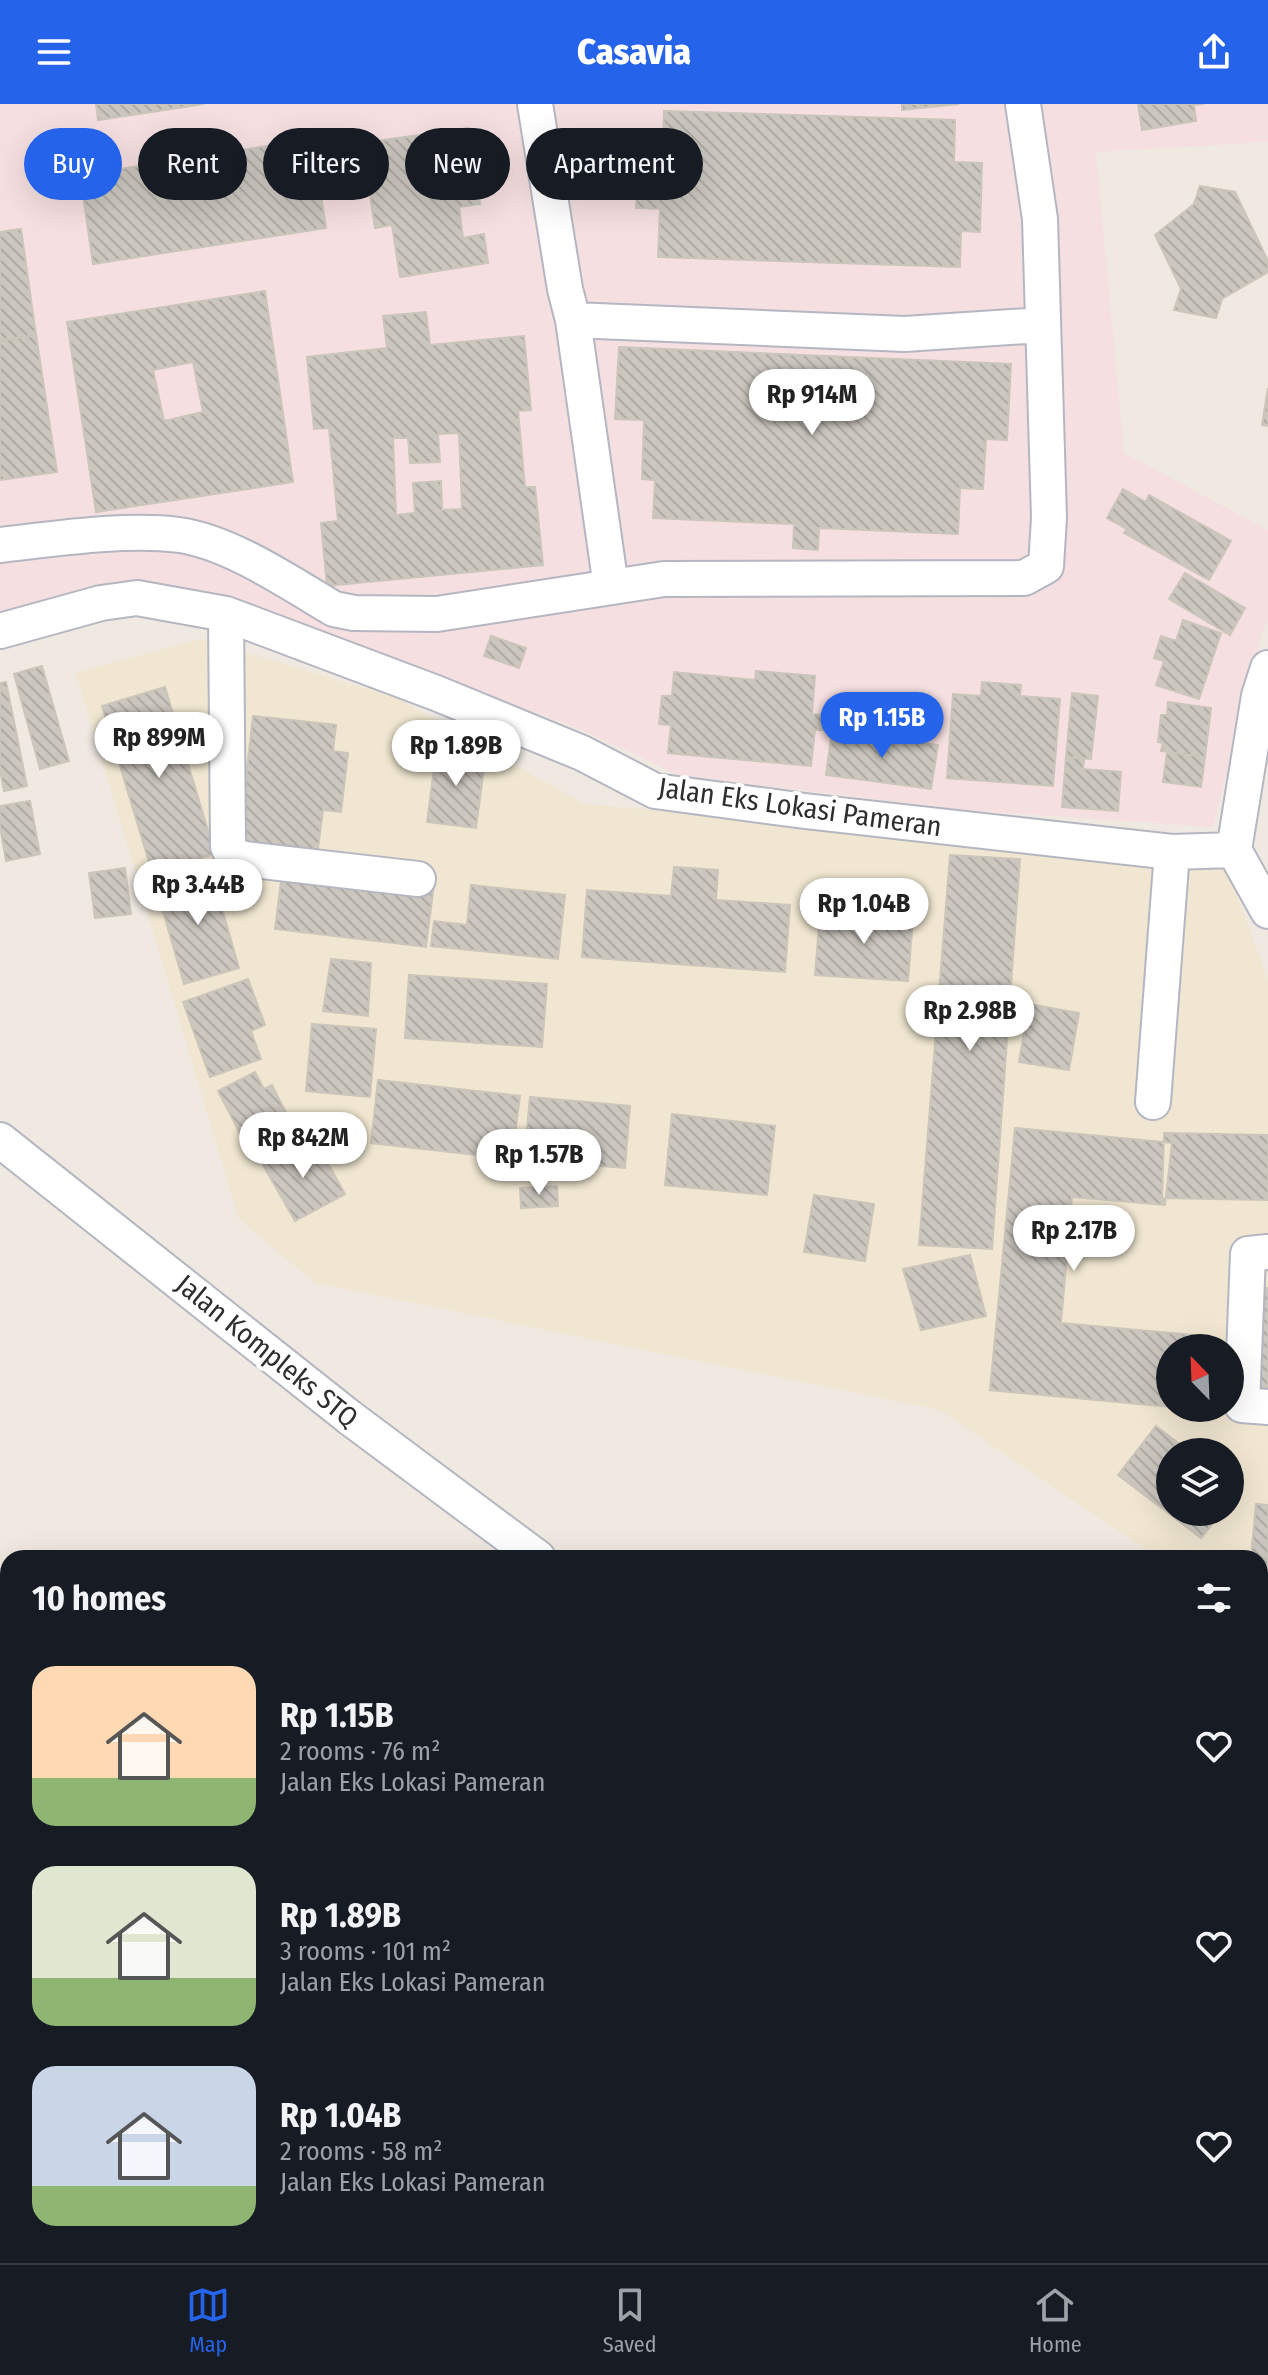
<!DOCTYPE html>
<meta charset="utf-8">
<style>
body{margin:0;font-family:"Fira Sans Condensed",sans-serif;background:#242831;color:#f1f3f6;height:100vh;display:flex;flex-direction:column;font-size:30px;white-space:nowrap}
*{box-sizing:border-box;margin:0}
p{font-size:26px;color:#9ea1a6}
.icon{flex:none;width:44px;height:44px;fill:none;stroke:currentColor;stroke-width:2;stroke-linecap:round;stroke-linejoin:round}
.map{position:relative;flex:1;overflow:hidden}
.side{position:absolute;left:0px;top:1446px;width:1268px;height:714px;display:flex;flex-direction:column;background:#171b24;border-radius:24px 24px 0 0;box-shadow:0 8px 32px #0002}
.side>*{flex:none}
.top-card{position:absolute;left:24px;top:24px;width:800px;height:72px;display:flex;gap:16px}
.needle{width:52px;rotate:337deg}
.tools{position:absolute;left:1156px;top:1230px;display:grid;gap:16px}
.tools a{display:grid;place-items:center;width:88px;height:88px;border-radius:50%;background:#171b24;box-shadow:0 8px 32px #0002;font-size:40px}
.price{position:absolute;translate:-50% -68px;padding:0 18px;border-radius:28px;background:#fff;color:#222;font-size:26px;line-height:52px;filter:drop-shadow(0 2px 4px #0008)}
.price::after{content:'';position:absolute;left:50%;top:48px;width:24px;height:18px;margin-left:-12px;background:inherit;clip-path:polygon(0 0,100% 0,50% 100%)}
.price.active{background:#2563eb;color:#fff}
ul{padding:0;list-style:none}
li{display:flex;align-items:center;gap:24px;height:200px;padding:0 32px}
li span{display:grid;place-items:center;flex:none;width:224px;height:160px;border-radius:24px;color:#555}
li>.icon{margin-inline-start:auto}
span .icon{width:96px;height:96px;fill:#fffc;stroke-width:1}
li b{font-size:34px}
h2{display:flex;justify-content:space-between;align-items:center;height:96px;padding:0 32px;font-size:34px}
.pill{padding:0 28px;border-radius:36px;background:#171b24;box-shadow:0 8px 32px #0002;font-size:28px;line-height:72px}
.pill.active{background:#2563eb;color:#fff}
header{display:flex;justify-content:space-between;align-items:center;height:104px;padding:0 32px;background:#2563eb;color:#fff;font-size:36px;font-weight:800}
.tabs{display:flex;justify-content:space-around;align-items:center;height:112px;border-top:2px solid #363941;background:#171b24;font-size:22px;color:#9ea1a6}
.tabs a{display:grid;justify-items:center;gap:4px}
.tabs .active{color:#2563eb}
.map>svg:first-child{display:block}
.education{fill:#f0e6d1;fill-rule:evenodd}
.medical{fill:#f5dfe0}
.building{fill:url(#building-back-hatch);stroke:#cbc5ba;stroke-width:2;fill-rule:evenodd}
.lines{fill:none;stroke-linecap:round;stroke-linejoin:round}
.minor-casing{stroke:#b4b7c1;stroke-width:38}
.minor{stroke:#fff;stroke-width:34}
.labels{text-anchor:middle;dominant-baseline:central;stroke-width:8;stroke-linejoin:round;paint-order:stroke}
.street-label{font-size:28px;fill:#2e2e2e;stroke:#fff}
</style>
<header><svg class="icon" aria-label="menu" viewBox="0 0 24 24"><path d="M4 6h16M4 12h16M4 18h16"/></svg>Casavia<svg class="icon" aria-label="share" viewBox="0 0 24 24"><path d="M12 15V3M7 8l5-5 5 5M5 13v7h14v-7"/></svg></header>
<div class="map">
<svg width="1268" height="2159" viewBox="0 0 1268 2159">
<defs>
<pattern id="building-back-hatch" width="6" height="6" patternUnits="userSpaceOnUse" patternTransform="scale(2)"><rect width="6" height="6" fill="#cbc7bf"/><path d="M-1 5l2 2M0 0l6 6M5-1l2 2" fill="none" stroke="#afaba4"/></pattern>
</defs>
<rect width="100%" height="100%" fill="#efe9e1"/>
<path class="education" d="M200,535L397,594L584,700L1224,757L1268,876V1521L1260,1520V1454H1158L940,1306L315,1179L239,1115L76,569ZM1170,1244H1230V1304H1170ZM1170,1348H1230V1408H1170Z"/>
<path class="medical" d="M0,0H1268V38L1096,48L1124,349L1268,426V516L1261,531L1213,723L964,706L679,671L569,620L127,477L0,518Z"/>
<path class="building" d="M96,0H204L98,16Z
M902,0H959L902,6Z
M1138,0H1204L1194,1L1196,17L1142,26Z
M664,7L955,16L954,58L982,59L980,128L961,127L960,163L658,153L660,105L636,104L638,46H663Z
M469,24L480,100L459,103L463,134L484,130L488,159L400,173L392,121L375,124L362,39Z
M312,35L326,124L93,160L80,71Z
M1200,82L1235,88L1268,157V168L1222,195L1216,214L1174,206L1181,185L1155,131L1194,100Z
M21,125L36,231L0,236V128Z
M265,187L293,378L96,408L67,218ZM193,258L203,308L164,317L153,266Z
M426,208L430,241L524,232L531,306L518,307L525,383H535L543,461L327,482L321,419L338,417L329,324L314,325L307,253L387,244L383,212ZM459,329L462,405L442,406L441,377L413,379L415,409L396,411L393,334H408L410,359L440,358L438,330Z
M36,231L57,368L0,376V237Z
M619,243L1011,260L1007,336L986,335L983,385L960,384L958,430L819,424L818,446L793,444L794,420L653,414L655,376L642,375L644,316L615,315Z
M1268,284V322L1262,321Z
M1123,385L1146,398L1149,391L1231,437L1209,476L1124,429L1127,425L1107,414Z
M1185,469L1245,504L1230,531L1169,495Z
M1183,516L1221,529L1199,595L1156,581L1164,557L1154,554L1161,532L1176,537Z
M491,532L526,544L519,564L484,552Z
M42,562L69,657L40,665L14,570Z
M756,567L815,572L812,610L834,612L832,626H815L811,662L668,649L671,621L659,620L662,592H672L674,568L755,576Z
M6,578L27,682L4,687L0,666V579Z
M982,578L1021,581L1020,592L1060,595L1053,682L947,674L953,590L981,592Z
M165,583L215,750L152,768L102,602Z
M1072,589L1098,592L1091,655L1066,653Z
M1168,598L1211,604L1205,653L1161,647L1163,639L1158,638L1161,611H1167Z
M253,612L336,621L333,647L348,649L341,708L323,706L317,752L238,744Z
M832,626L938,641L931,685L826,671Z
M437,643L486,649L476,724L427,718Z
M1167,648L1205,653L1201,683L1163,678Z
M1066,653L1084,655L1083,665L1121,668L1118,707L1062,703Z
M30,697L40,750L6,757L0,722V702Z
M950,751L1020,755L992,1145L919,1141Z
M283,762L434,780L426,843L275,825Z
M674,763L718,766L716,796L790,801L785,868L582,853L587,786L671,792Z
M125,764L131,810L95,814L89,769Z
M211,766L239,864L184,880L156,783Z
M471,781L565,791L558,855L431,842L434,817L467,821Z
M820,808L913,814L908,877L815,871Z
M331,855L371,859L368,912L323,907Z
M409,871L547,880L542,943L405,934Z
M248,875L265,921L251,927L261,955L210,973L183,898Z
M1029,900L1079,909L1069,966L1019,958Z
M312,920L376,925L370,993L306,987Z
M255,968L264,985L272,981L296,1028L251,1051L218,987Z
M378,976L520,992L512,1055L371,1039Z
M530,993L630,1002L625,1064L524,1056Z
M672,1010L775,1022L767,1091L665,1081Z
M1015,1024L1172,1039L1165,1101L1072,1093L1061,1219L1204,1232L1203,1244H1170V1303L990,1286Z
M1164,1029L1268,1031V1096L1162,1094Z
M303,1035L311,1051L320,1045L345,1090L295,1117L262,1059Z
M557,1082L558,1102L521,1104L520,1084Z
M814,1091L874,1100L865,1157L804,1148Z
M970,1151L986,1212L921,1226L903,1165Z
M1261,1184H1268V1286H1257Z
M1156,1322L1190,1348H1170V1408H1222L1201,1434L1118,1371Z
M1256,1400L1268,1401V1475H1260V1454H1251Z"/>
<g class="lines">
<g class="minor-casing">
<path id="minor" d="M535,0L565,185L573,216L611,483
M573,216L905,230L1042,221
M0,441C54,435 125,424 179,431C230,438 290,479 334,505L354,509L437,510L664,475L1024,474L1046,462L1049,414L1040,115L1023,0
M226,510L228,742L232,751L245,755L418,775
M0,527L101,499L137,494L226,510L436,589L582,649L655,687L805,707L1172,748L1234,746
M1234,746L1259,592L1268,564
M1234,746L1268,807
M1153,998L1172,748
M0,1036L349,1313L538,1454
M1268,1148L1248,1150L1242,1301L1268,1303
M1260,1739L1268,1740"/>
</g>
<use href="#minor" class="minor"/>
</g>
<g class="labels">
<g class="street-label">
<text transform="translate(800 703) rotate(8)">Jalan Eks Lokasi Pameran</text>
<text transform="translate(267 1247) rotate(39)">Jalan Kompleks STQ</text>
</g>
</g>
</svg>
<div class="tools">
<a><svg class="needle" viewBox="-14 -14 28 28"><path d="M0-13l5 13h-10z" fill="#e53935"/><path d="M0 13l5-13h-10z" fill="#9ea1a6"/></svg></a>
<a><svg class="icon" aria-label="layers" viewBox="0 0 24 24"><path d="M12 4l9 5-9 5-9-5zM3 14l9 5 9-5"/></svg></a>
</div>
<b class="price" style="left:812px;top:333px">Rp 914M</b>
<b class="price active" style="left:882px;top:656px">Rp 1.15B</b>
<b class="price" style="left:159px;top:676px">Rp 899M</b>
<b class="price" style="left:456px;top:684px">Rp 1.89B</b>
<b class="price" style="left:198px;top:823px">Rp 3.44B</b>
<b class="price" style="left:864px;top:842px">Rp 1.04B</b>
<b class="price" style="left:970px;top:949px">Rp 2.98B</b>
<b class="price" style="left:303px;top:1076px">Rp 842M</b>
<b class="price" style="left:539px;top:1093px">Rp 1.57B</b>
<b class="price" style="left:1074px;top:1169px">Rp 2.17B</b>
<div class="top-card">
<a class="pill active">Buy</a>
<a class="pill">Rent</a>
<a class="pill">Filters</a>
<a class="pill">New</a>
<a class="pill">Apartment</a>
</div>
<section class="side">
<h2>10 homes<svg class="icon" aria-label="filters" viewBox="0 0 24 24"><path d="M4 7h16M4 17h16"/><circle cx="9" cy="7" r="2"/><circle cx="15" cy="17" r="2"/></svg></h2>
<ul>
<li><span style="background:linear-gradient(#ffd9b3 70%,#8fb573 0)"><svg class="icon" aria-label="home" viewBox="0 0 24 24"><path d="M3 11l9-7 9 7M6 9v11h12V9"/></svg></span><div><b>Rp 1.15B</b><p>2 rooms · 76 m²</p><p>Jalan Eks Lokasi Pameran</p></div><svg class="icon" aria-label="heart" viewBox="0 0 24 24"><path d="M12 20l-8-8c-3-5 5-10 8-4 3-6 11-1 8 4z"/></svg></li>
<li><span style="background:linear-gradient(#dfe7d0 70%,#8fb573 0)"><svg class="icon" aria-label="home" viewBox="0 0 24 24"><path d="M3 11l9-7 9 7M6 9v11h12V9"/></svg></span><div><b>Rp 1.89B</b><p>3 rooms · 101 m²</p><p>Jalan Eks Lokasi Pameran</p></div><svg class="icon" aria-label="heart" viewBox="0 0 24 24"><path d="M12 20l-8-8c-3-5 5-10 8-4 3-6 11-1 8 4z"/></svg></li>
<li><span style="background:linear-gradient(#c9d6e8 75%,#8fb573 0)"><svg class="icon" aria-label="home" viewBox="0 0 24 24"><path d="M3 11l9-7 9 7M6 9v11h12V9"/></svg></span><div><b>Rp 1.04B</b><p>2 rooms · 58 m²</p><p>Jalan Eks Lokasi Pameran</p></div><svg class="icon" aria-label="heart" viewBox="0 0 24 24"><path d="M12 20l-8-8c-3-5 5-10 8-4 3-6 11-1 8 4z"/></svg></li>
</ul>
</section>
</div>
<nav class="tabs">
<a class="active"><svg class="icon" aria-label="map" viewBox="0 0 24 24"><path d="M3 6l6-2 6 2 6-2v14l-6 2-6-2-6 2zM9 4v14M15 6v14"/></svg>Map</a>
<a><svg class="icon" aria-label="saved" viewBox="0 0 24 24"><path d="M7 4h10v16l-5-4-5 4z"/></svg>Saved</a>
<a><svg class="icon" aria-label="home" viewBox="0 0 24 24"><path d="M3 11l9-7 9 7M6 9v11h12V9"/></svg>Home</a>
</nav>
